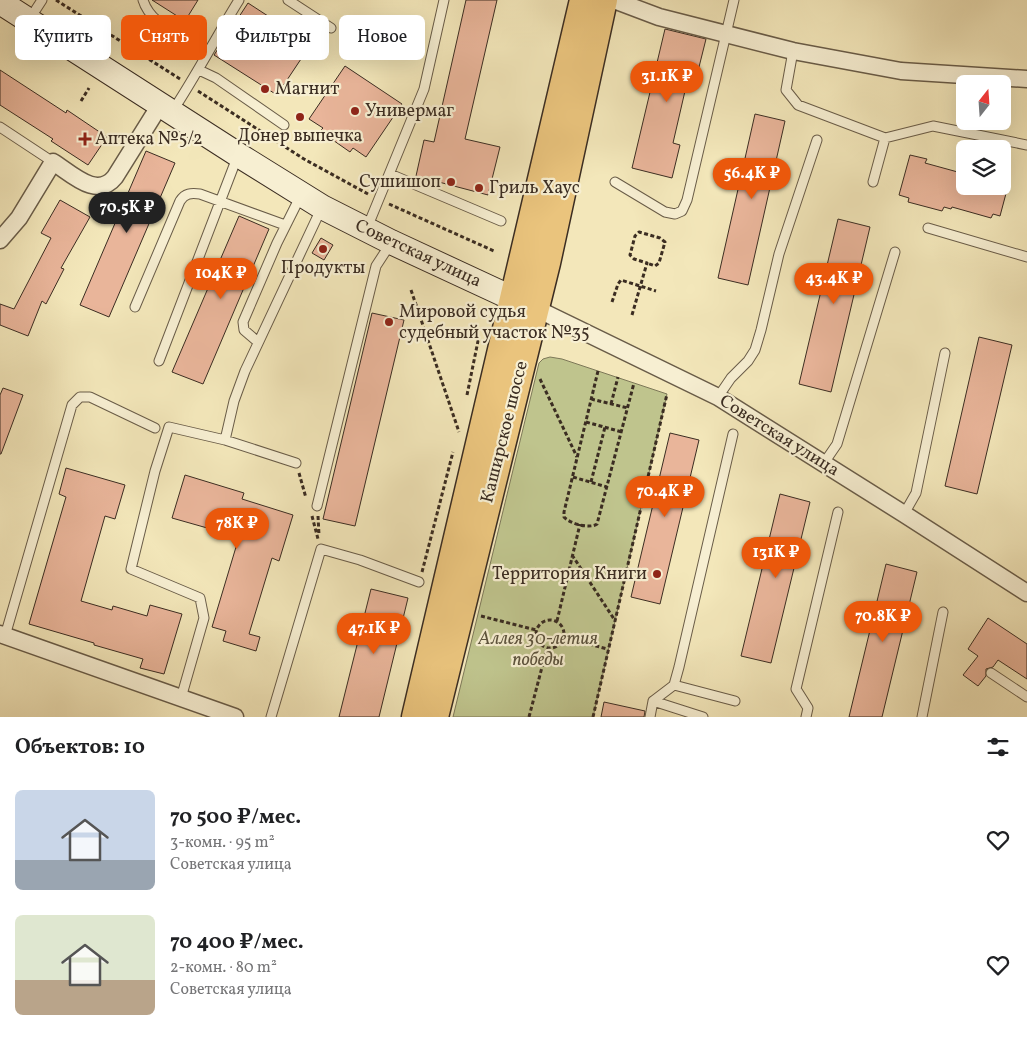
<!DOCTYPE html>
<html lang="ru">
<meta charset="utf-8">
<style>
body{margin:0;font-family:Vollkorn,serif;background:#f6f6f6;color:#202124;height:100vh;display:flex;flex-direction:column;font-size:19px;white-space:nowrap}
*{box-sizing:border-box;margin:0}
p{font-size:16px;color:#757577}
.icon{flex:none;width:28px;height:28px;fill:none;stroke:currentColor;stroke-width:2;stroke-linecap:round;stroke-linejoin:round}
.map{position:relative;height:717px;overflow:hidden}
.panel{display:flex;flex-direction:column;background:#fff;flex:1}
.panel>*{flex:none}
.hud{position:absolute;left:15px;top:15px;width:500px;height:45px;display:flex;gap:10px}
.needle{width:32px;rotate:17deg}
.controls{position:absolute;left:956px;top:75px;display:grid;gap:10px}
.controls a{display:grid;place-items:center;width:55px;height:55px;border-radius:8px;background:#fff;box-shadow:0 5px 20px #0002;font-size:25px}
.price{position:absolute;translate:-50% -42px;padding:0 11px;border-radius:18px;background:#ea580c;color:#fff;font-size:16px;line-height:32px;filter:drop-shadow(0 1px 2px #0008)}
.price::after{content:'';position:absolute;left:50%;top:30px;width:15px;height:11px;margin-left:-8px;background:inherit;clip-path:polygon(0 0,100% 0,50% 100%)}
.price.current{background:#222;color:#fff}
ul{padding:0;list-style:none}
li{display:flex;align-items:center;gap:15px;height:125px;padding:0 15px}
li span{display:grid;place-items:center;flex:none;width:140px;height:100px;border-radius:8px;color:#555}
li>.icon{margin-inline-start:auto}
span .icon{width:60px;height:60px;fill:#fffc;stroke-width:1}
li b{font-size:21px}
h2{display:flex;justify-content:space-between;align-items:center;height:60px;padding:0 15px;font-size:21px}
.pill{padding:0 18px;border-radius:8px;background:#fff;box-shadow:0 5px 20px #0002;font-size:18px;line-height:45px}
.pill.current{background:#ea580c;color:#fff}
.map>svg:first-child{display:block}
.green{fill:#bfc48d;stroke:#7d7858}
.building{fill:#e9b59a;stroke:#3b2d22}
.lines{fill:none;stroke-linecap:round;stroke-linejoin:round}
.lane-casing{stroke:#695c48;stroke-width:11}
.street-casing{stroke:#695c48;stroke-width:19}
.secondary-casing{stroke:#3b2d22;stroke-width:26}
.primary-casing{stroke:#3b2d22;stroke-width:29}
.path{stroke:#3b2d22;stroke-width:3;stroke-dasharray:4 2.5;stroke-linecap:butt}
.lane{stroke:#f7efd2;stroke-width:9}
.street{stroke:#f7efd2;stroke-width:16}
.secondary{stroke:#f7efd2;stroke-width:24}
.primary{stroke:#eac47d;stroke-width:26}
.poi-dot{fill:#8f2418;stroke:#f7efd2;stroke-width:2}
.labels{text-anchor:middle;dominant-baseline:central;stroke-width:4.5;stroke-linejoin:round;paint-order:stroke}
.poi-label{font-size:18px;fill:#3b2d22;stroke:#f7efd2;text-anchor:start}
.street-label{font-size:18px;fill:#3b2d22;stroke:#f7efd2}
.park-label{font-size:18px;font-style:italic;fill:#5c533d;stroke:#f7efd2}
</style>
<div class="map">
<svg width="1027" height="717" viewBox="0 0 1027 717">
<rect width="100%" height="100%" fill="#f3e7ba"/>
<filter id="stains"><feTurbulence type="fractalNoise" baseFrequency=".004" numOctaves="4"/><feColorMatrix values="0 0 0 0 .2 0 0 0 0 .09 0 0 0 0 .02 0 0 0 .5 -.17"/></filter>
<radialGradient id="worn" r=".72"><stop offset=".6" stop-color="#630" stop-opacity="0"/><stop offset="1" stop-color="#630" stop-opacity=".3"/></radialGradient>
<path class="green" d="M550,357L562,359L667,394L593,717H453L539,363L543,359Z"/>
<path class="building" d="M152,0H198L185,21Z
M466,0H497L465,139L500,147L488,195L416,176L424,140L434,142Z
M248,3L311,44L277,95L214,55Z
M665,29L706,39L699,67L691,65L673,143L680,145L672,178L632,168Z
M345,66L402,104L366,157L353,148L350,152L320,131L323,128L309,119Z
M0,70L66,113L67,110L107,137L88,165L51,141L53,139L0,105Z
M755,114L785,121L748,285L718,278Z
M146,151L175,163L109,317L80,305Z
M910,155L927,159L925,163L965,174V186H1008L1000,216L993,214L991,218L952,207L951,209L944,207L942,211L908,202L909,198L899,195Z
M60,200L90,217L61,268L64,269L46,304L42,301L28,336L0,325V304L14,309L51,238L41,233Z
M239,216L269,229L203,384L172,372Z
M838,219L870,227L831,392L799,384Z
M321,238L333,245L324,260L312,253Z
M372,313L404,320L355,526L323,519Z
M979,337L1012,345L977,494L945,486Z
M3,388L23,395L1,454H0V395Z
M670,433L699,440L660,604L631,597Z
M66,468L125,485L115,519L105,516L81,601L112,610L113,606L147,616L150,605L182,614L164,674L140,668L143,659L94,645V643L29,624L66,497L59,494Z
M185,475L244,493L242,499L293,515L279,561L272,558L249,634L260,637L256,651L223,641L226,631L212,627L239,537L172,518Z
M780,494L810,502L771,663L741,656Z
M886,564L917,572L882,717H849Z
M371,589L408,598L379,717H339Z
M988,618L1027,644V679L998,660L993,667L986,669V676L978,686L963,675L978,656L968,649Z
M604,702L645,711L644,717H601Z"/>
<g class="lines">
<g class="lane-casing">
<path id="lane" d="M143,0C149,20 169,29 185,39
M288,0L331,28
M29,20L42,0
M793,51L786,90L798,105L885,138L933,126L1027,145
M199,70L216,78L284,125
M172,112C196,76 216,37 239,0
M0,127L53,162
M390,174L501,221
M615,182L665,212L675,214L682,211L687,200L734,0
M873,182L885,138
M367,228L424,89L444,0
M928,228L1027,257
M135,307L180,201C185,193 191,193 200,194L285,225
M258,342L244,330L243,322L277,243L301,195
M159,361L238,155
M718,397L731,378L748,361L755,350L761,330L779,254L817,140
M296,463L225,440L234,401L245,371L322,207
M824,463L837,444L895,252
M317,506L376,266L391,243
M904,514L916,493L945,353
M5,636L72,405L80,397H90L155,428
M991,673L1027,697
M674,685L735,701
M181,698L204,618L200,598L131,569L155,471L169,427L225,440
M653,701L703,717
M271,717L321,549L360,560L419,582
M650,717L653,701L674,685L679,667L733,434
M806,717L808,708L796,689L838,512
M922,717L943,612"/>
</g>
<g class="street-casing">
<path id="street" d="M614,0L659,17L793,51L901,71L1027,79
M0,240L19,218L53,162C71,173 97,200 115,177L160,105
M535,308L718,397L904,514L1027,593
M0,634L235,717"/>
</g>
<g class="secondary-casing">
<path id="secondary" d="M0,2L240,156L322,207L391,242L531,307"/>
</g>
<g class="primary-casing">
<path id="primary" d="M415,717C470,478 528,239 583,0
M435,717L547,263L604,0"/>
</g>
<path class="path" d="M56,0L180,79
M198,91L304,159L368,194
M81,101L89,88
M389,204L494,251
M411,290L459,432
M612,302L618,284L621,280L656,291
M632,315L647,263L634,259L630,255L635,236L639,232L660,238L665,242L659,263L655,266L647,263
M598,371L564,512V517C570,524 590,529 597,524L634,383
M540,379L577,457
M467,395L478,341L481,342
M591,399L628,408
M611,404L618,377
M586,422L622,432
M299,473L306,498
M573,477L607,487
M591,482L605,427
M312,516L318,539
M318,516L319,535
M572,555L614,619
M422,572L453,452
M481,616L536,630
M536 634a14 14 0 1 1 28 0a14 14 0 1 1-28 0Z
M557,621L580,524
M564,637L607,649
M529,717L547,648
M593,717L667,394"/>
<use href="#lane" class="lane"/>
<use href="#street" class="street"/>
<use href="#secondary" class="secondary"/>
<use href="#primary" class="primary"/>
</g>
<g class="poi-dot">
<circle cx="265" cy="89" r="5"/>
<circle cx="355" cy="111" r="5"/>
<circle cx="300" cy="117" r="5"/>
<path d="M82.5 131.5h5v5h5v5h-5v5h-5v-5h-5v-5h5z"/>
<circle cx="451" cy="182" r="5"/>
<circle cx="479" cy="188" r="5"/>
<circle cx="323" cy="249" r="5"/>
<circle cx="389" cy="322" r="5"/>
<circle cx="657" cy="574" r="5"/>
</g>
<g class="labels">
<g class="poi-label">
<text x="275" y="89">Магнит</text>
<text x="365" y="111">Универмаг</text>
<text x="300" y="136" text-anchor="middle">Донер выпечка</text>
<text x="95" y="139">Аптека №5/2</text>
<text x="441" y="182" text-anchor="end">Сушишоп</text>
<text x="489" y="188">Гриль Хаус</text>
<text x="323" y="268" text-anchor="middle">Продукты</text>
<text x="399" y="312">Мировой судья<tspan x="399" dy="21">судебный участок №35</tspan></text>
<text x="647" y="574" text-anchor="end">Территория Книги</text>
</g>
<g class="street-label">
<text transform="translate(418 254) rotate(25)">Советская улица</text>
<text transform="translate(505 432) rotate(-76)">Каширское шоссе</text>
<text transform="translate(779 436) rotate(32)">Советская улица</text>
</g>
<g class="park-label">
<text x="538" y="639">Аллея 30-летия<tspan x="538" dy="21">победы</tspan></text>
</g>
</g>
<rect width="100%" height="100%" filter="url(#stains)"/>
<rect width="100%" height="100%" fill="url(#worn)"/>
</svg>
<div class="controls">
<a><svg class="needle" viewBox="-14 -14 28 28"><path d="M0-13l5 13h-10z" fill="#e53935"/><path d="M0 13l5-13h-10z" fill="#757577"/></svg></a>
<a><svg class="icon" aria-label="layers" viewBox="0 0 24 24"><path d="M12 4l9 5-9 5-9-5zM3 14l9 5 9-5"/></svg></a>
</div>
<b class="price" style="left:667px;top:103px">31.1K ₽</b>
<b class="price" style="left:752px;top:200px">56.4K ₽</b>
<b class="price current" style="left:127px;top:234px">70.5K ₽</b>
<b class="price" style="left:221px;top:300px">104K ₽</b>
<b class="price" style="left:834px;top:305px">43.4K ₽</b>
<b class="price" style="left:665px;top:518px">70.4K ₽</b>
<b class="price" style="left:237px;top:550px">78K ₽</b>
<b class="price" style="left:776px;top:579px">131K ₽</b>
<b class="price" style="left:883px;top:643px">70.8K ₽</b>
<b class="price" style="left:374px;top:655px">47.1K ₽</b>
<div class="hud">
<a class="pill">Купить</a>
<a class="pill current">Снять</a>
<a class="pill">Фильтры</a>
<a class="pill">Новое</a>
</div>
</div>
<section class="panel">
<h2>Объектов: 10<svg class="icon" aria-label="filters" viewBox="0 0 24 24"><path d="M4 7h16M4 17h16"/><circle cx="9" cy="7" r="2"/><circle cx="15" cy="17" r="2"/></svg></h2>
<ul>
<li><span style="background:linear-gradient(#c9d6e8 70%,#9aa5b1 0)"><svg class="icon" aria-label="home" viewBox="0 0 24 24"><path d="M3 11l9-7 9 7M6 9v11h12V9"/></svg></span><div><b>70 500 ₽/мес.</b><p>3-комн. · 95 m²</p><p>Советская улица</p></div><svg class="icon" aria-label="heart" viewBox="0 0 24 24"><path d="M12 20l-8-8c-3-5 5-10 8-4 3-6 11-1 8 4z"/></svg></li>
<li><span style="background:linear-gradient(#dfe7d0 65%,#b9a48a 0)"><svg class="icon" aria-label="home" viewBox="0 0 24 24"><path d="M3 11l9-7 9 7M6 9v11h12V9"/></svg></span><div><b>70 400 ₽/мес.</b><p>2-комн. · 80 m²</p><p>Советская улица</p></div><svg class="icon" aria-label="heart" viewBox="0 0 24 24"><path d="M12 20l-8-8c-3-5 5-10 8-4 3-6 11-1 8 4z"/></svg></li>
</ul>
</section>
